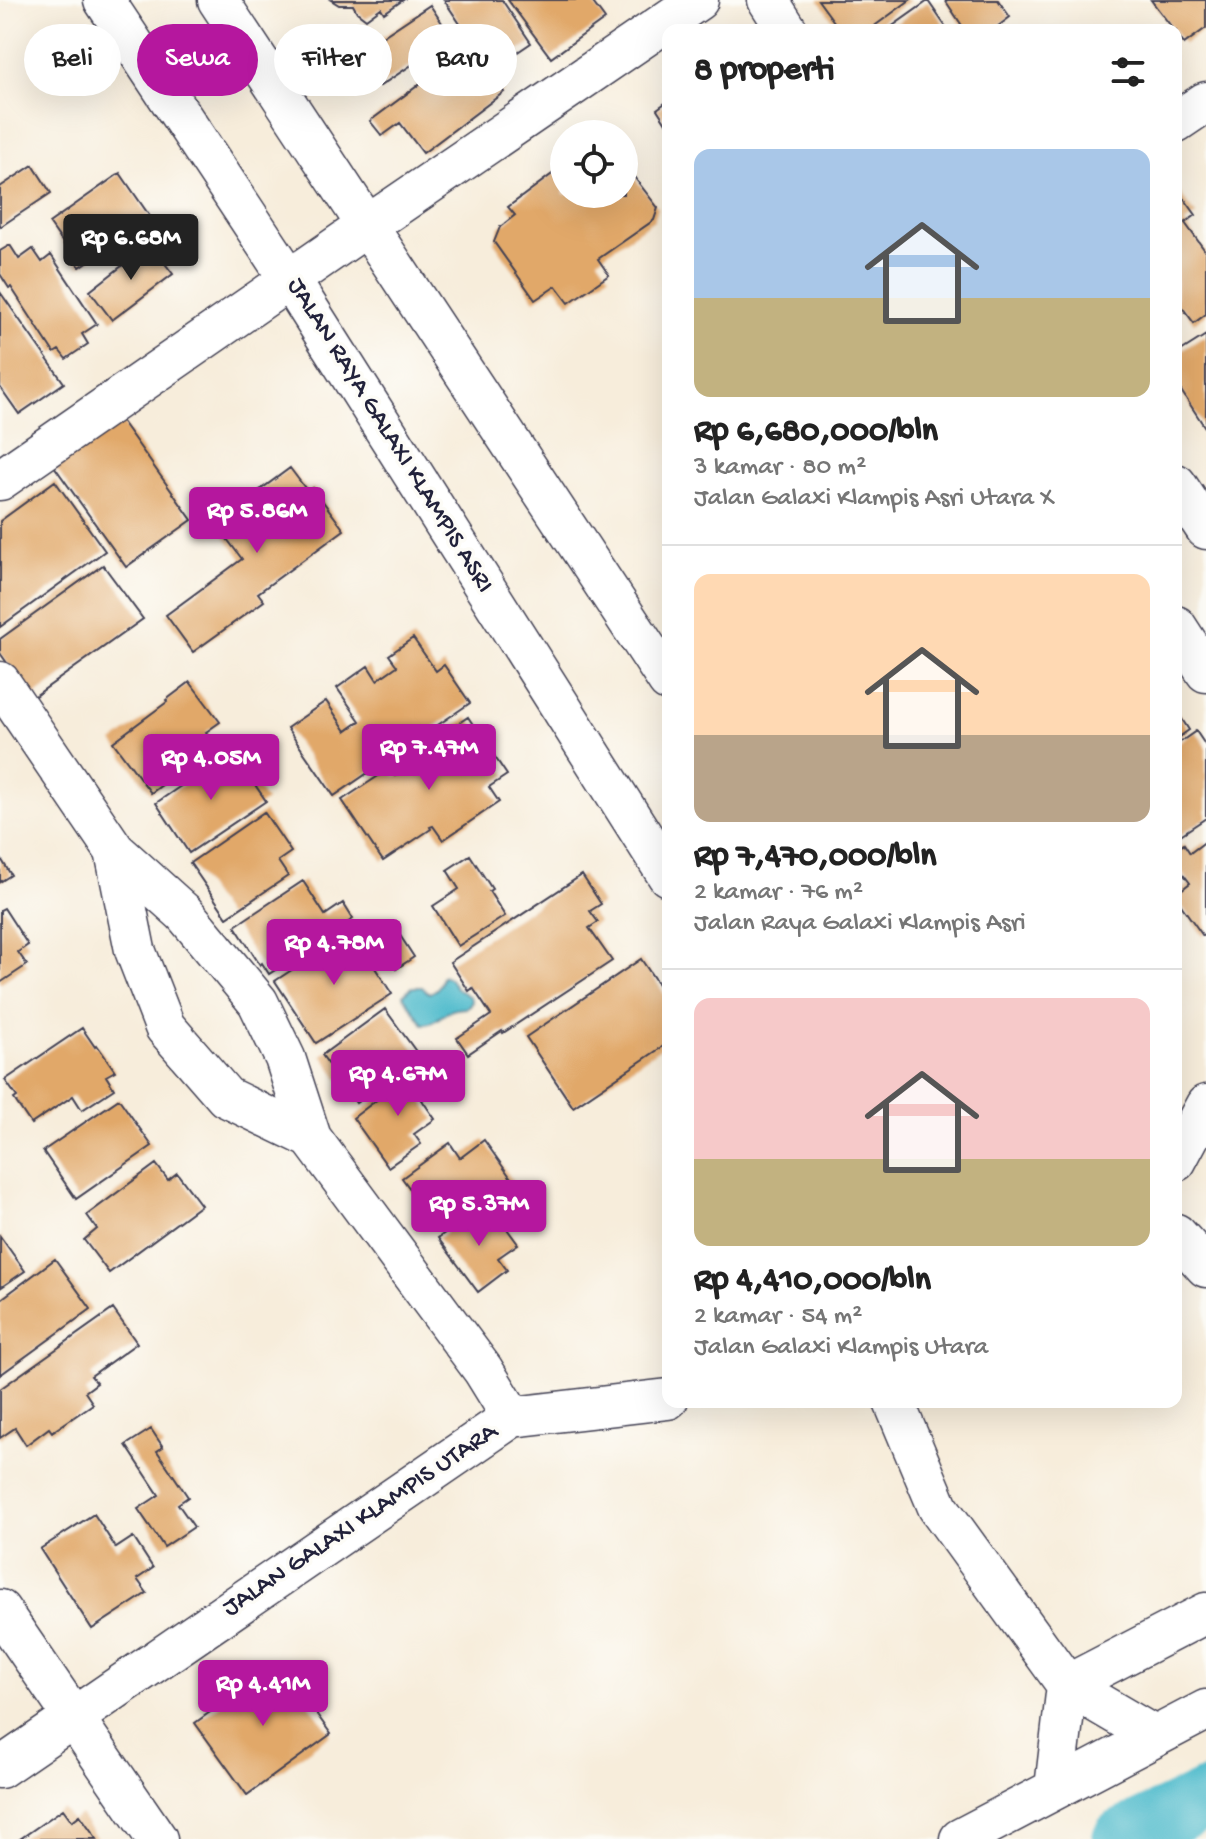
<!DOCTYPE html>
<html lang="id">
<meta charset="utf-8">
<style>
body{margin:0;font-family:"Gochi Hand",sans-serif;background:#f2f2f2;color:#222;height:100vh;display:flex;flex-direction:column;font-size:30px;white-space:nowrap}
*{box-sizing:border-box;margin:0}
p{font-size:26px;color:#767676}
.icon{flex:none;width:44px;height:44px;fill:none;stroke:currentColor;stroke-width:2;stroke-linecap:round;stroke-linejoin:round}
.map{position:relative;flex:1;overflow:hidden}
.panel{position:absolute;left:662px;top:24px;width:520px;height:1384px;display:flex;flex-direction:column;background:#fff;border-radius:16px;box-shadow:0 8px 32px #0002}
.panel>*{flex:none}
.banner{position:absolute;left:24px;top:24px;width:518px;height:72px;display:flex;gap:16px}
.fabs{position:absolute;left:550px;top:120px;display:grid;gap:16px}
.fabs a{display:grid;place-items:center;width:88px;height:88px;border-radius:50%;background:#fff;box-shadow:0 8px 32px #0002;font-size:40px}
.price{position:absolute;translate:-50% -68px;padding:0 18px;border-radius:8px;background:#b5179e;color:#fff;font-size:26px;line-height:52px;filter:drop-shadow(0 2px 4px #0008)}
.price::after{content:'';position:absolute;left:50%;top:48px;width:24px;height:18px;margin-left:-12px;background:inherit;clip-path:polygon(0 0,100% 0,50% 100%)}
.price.selected{background:#222;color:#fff}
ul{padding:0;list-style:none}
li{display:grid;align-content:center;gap:16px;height:424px;padding:0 32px}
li+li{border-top:2px solid #e0e0e0}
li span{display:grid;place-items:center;height:248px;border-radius:16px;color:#555}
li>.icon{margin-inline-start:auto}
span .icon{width:144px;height:144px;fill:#fffc;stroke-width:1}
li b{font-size:34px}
h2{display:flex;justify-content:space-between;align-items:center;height:96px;padding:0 32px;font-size:34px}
.pill{padding:0 28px;border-radius:36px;background:#fff;box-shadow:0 8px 32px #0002;font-size:28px;line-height:72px}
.pill.selected{background:#b5179e;color:#fff}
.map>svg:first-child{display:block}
.water{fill:#50bbcc;stroke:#396e84;stroke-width:2}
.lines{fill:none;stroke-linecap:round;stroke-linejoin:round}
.river{stroke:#50bbcc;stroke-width:60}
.building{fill:#e1a869}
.minor-casing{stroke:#424053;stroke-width:43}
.minor{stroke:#fff;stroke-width:40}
.labels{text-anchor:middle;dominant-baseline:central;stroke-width:7;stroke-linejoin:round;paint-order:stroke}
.street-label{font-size:26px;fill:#22223b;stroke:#fdfcf7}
</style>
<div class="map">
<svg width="1206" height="1839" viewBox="0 0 1206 1839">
<rect width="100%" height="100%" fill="#fdfcf7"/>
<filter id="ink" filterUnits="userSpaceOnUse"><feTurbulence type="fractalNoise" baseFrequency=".0125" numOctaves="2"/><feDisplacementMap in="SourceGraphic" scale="16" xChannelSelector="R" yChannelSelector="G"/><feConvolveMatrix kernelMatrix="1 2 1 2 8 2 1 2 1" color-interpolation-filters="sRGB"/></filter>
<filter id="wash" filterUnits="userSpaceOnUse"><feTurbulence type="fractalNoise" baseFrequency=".006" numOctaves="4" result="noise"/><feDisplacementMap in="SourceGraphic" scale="32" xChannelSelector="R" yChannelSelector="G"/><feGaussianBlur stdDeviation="1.8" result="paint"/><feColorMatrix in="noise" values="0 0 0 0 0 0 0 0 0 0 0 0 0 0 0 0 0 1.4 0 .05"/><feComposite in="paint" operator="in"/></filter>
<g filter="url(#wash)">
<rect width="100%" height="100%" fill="#f7eddb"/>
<path class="water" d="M442,976L449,978L457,989L470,997L472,1002L466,1008C441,1008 440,1024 423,1024L403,995L412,987H422L429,993C438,990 441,985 442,976Z"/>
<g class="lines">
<path class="river" d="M1122,1839L1206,1799"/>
</g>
<g id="blocks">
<path class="building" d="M331,0H403L384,13L381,8L366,19L357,12L353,5H339Z
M444,0H502L531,43L491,70Z
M508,0H591L605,19L551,58Z
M818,0H910L869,30H840Z
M945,0H998L1010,17L993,30H965Z
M1151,0H1206V28L1184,44L1176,33V30H1174Z
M928,1L948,30H887Z
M430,5L452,38L380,86L358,53Z
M470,47L504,92L423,153L400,123L382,136L370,121Z
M668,101V126L657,109Z
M624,164L658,208L654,220L598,259L609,275L569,303L556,286L535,300L494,242L500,227L515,215L508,207L555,172L563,182L564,181V194H624Z
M33,165L51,193L0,227V187Z
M120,173L151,218L80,267L49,223Z
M1176,187L1196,215L1185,223L1206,252V314L1194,323L1182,307L1176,311Z
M150,244L173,274L112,320L90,291Z
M10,245L19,259L33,249L42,262L51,255L97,324L82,334L88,344L66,359L59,350L54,353L11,287L9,288L0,274V251Z
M0,292L64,383L19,414L0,387Z
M1206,335V429L1176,383V354Z
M120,419L192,520L126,567L54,466Z
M290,468L308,492L313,488L344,530L258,593L264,601L193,652L166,615L242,559L215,523Z
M55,481L105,551L0,627V521Z
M103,565L143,619L32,698L0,653V639Z
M413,638L436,671L444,665L470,703L334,796L287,728L326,701L346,731L360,721L337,688L368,666L377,680L397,666L389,655Z
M190,682L220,722L206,732L211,740L180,763L185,768L151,793L113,742L167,702L166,700Z
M1176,710L1189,730L1176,739Z
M468,717L507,775L489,787L499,802L443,840L433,826L430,827L431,829L383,861L342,800L389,769L395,776L411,765L413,767L415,765L409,756Z
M1196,731L1206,746V818L1176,838V745Z
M232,751L266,801L189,853L156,803Z
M264,812L291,852L278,861L288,876L227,917L190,863Z
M1206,841V934L1203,936L1176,898V894L1190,883L1176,864V850L1184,844L1190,853Z
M470,855L492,889L489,891L505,916L458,946L433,906L459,889L447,870Z
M0,857L11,875L0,882Z
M582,875L601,904L590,911L598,922L589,928L612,961L503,1033L502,1031L468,1054L457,1038L491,1015L473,988L469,991L450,962Z
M303,881L325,915L343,903L353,919L269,974L262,963L260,965L235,926Z
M4,908L28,945L18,952L27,965L0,983V910Z
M392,923L414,957L396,969L374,935Z
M351,931L392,994L316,1043L275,981Z
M641,959L668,999V1043L573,1107L526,1037Z
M385,1009L420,1057L356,1103L322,1055Z
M82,1028L95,1047L97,1045L115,1071L106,1076L114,1089L82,1110L73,1096L31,1124L14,1099L17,1097L5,1080Z
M424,1068L438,1088L422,1100L435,1119L414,1134L421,1144L388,1167L353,1118L408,1076L409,1079Z
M119,1099L152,1146L76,1199L43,1151Z
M484,1140L513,1181L484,1202L477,1193L435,1223L402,1178L450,1143L460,1158Z
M156,1164L168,1180L177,1173L201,1205L109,1273L84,1240L97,1229L87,1215Z
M494,1211L518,1244L498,1258L507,1270L478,1292L438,1238L468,1216L475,1226Z
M0,1236L25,1271L0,1288Z
M55,1259L91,1309L0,1375V1300Z
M113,1309L137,1343L91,1376L97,1383L85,1392L93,1404L52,1432L49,1428L26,1445L15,1428L0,1438V1389Z
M151,1429L163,1447L157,1451L188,1497L178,1504L194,1527L164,1547L138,1509L159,1495L126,1445Z
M94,1514L116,1548L133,1537L153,1568L137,1579L147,1593L92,1629L40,1549Z
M279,1662L331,1734L247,1795L195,1723Z
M63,1809L72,1821L80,1815L97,1839H20Z"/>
</g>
</g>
<g filter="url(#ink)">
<use href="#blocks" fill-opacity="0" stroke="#424053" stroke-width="2"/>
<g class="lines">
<g class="minor-casing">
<path id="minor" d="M104,0L290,280L668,876
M218,0L668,681
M768,0L787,30
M1176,122L1206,102
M0,480L367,226L698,0
M1176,484L1206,529
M1176,626L1206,672
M0,682L115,851L184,913L258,1002L285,1058L311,1138L483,1370L512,1417
M115,851L135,950L165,1027L226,1097L311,1138
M1176,1161L1206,1105
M1176,1234L1206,1267
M894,1402L938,1507L1067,1685L1154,1736
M0,1610L157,1839
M1067,1685L1206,1613
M0,1768L512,1417L668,1399
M1055,1788L1067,1685
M960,1839L1206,1710"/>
</g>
<use href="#minor" class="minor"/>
</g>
</g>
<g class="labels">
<g class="street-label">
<text transform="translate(389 436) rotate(58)">JALAN RAYA GALAXI KLAMPIS ASRI</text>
<text transform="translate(361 1521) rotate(-34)">JALAN GALAXI KLAMPIS UTARA</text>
</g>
</g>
</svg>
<div class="fabs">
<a><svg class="icon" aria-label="locate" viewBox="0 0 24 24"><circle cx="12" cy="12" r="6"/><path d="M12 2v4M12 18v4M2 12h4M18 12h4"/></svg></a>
</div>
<b class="price selected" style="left:131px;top:282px">Rp 6.68M</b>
<b class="price" style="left:257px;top:555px">Rp 5.86M</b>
<b class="price" style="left:429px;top:792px">Rp 7.47M</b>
<b class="price" style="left:211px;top:802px">Rp 4.05M</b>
<b class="price" style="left:334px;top:987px">Rp 4.78M</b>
<b class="price" style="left:398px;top:1118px">Rp 4.67M</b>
<b class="price" style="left:479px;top:1248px">Rp 5.37M</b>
<b class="price" style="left:263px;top:1728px">Rp 4.41M</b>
<div class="banner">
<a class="pill">Beli</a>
<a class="pill selected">Sewa</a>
<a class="pill">Filter</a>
<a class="pill">Baru</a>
</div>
<section class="panel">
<h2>8 properti<svg class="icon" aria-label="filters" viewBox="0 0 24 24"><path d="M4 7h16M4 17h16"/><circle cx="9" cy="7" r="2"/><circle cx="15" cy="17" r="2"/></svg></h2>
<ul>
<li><span style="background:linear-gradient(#a9c7e8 60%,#c2b280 0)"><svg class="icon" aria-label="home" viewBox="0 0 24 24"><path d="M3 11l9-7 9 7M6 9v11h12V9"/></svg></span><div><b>Rp 6,680,000/bln</b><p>3 kamar · 80 m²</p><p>Jalan Galaxi Klampis Asri Utara X</p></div></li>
<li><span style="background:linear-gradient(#ffd9b3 65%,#b9a48a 0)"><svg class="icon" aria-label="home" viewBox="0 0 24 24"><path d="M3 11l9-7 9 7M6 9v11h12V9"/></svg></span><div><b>Rp 7,470,000/bln</b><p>2 kamar · 76 m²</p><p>Jalan Raya Galaxi Klampis Asri</p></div></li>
<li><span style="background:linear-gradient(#f6c9c9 65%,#c2b280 0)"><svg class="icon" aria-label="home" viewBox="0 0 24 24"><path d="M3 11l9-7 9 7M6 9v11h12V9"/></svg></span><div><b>Rp 4,410,000/bln</b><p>2 kamar · 54 m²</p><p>Jalan Galaxi Klampis Utara</p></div></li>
</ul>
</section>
</div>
